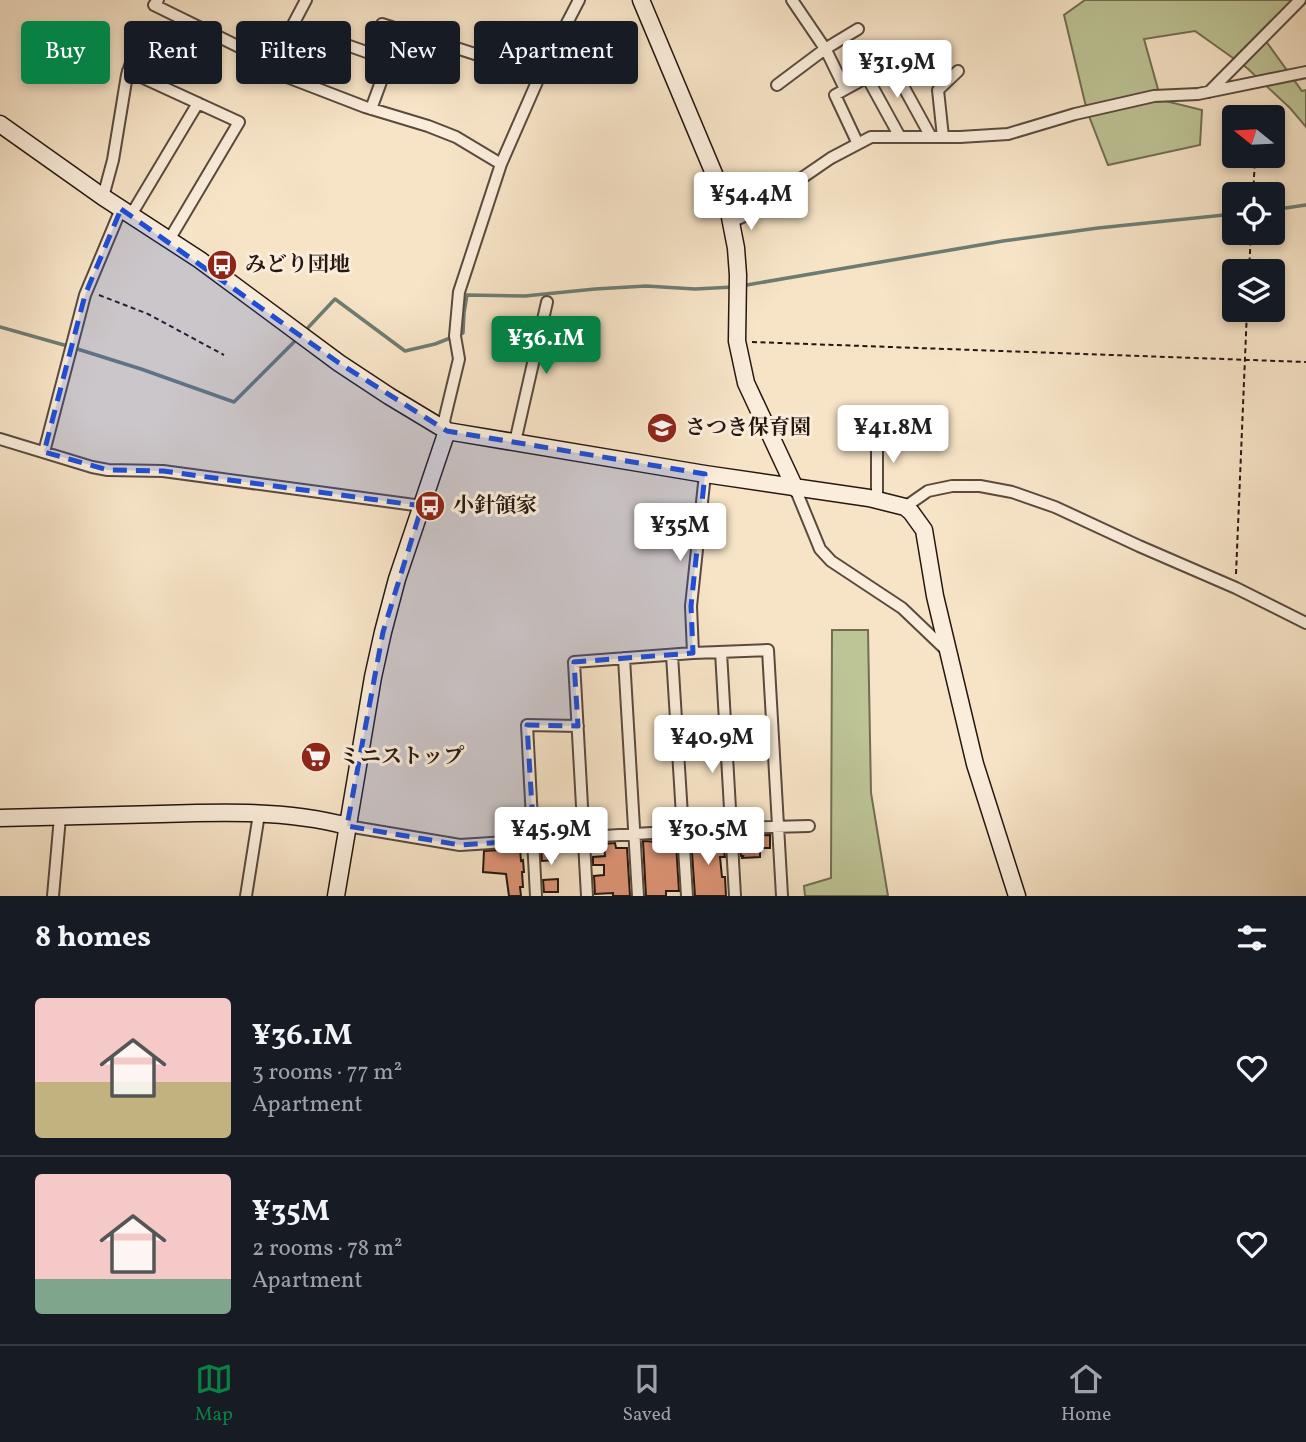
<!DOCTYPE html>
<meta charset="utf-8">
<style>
body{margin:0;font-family:Vollkorn,"Noto Serif JP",serif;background:#242831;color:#f1f3f6;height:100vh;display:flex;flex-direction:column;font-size:26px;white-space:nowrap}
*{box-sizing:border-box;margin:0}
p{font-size:23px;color:#9ea1a6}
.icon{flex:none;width:38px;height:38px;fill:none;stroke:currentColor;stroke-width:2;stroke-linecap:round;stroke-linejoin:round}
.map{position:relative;height:896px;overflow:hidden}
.details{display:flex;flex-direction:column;background:#171b24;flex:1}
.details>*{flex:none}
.guide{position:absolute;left:21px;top:21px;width:700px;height:63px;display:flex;gap:14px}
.needle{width:46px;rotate:288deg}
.tools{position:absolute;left:1222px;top:105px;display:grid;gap:14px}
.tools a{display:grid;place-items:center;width:63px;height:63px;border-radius:7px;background:#171b24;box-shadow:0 4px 10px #0003;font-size:35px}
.price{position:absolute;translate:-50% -60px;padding:0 16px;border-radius:7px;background:#fff;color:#222;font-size:23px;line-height:46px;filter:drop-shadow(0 2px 4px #0008)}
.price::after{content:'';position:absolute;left:50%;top:42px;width:21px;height:16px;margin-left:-10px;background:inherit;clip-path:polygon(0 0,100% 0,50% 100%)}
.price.on{background:#0b8043;color:#fff}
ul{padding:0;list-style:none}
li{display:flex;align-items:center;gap:21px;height:175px;padding:0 35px}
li+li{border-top:2px solid #363941}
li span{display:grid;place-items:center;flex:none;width:196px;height:140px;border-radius:7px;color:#555}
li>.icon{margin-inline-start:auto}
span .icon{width:84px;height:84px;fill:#fffc;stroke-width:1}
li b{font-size:30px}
h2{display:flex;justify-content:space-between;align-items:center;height:84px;padding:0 35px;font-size:30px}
.tag{padding:0 24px;border-radius:7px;background:#171b24;box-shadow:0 4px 10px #0003;font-size:24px;line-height:63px}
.tag.on{background:#0b8043;color:#fff}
.dock{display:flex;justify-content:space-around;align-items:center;height:98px;border-top:2px solid #363941;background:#171b24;font-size:19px;color:#9ea1a6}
.dock a{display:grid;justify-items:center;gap:4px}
.dock .on{color:#0b8043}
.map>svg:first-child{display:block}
.green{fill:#bdc496;stroke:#726e54;stroke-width:2}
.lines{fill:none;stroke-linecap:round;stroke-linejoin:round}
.stream{stroke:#6d7c72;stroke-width:3.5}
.building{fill:#de9577;stroke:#261711;stroke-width:2}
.street-casing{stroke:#5a4a3e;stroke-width:14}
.secondary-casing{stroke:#261711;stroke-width:19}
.path{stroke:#261711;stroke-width:2;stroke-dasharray:5 3.5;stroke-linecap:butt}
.street{stroke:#faeddb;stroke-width:10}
.secondary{stroke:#faeddb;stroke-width:16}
.marked{fill:#1d4ed8;fill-opacity:0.2;stroke:#1d4ed8;stroke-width:5;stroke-dasharray:14 9;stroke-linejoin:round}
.labels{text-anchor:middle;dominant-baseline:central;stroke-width:6;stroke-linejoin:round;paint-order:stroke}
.poi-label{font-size:21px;font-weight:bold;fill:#261711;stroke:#faeddb;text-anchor:start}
</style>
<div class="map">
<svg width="1306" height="896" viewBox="0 0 1306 896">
<rect width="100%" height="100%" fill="#f7e4c7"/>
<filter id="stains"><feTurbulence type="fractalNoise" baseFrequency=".00286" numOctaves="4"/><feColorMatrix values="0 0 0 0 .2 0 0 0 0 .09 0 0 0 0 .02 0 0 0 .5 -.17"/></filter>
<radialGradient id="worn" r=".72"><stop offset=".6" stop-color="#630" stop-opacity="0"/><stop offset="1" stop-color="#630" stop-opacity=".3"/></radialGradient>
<path class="green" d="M1085,0H1292L1260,33L1302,91L1306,90V127L1290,108L1247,68L1195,31L1144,39L1161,100L1202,110L1200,145L1108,165L1087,111L1064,15Z
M832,630H868L871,793L888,896H805L804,886L831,878Z"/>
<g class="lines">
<path class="stream" d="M1272,210L1306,205
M741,286L1003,241L1098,228L1234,214
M0,327L71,347L141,369L234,402L298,338
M303,333L335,299L405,351L435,344L463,333L464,313L467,295L525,296L595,289L646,286L695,289L733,287"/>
</g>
<path class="building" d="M770,835V848H760V857L742,858L743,856H741L739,836Z
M713,837V839L721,838L725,857H720L722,877H725L726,896H695L691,838Z
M643,841L676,843L679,891H666V896H646Z
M615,843L616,848H627L630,896H613V893L595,894L594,876L604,875V865H593V857L605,856L604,844Z
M554,847V860L542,861L541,848Z
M520,849L521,861L523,860L524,872H522L523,887H520L521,896H509L506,874L483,872L484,851Z
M558,879V892H544L543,880Z"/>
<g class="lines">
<g class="street-casing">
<path id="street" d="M158,0L154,5L272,63
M306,0L269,70L365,107L428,126L456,137L501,164
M792,0L826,50L845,89
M382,24L540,75
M293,26L389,60L371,109
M894,70L917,55
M128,71L239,122L169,240
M867,77L900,137
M777,85L825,49L858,29
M1209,92L1300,0
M943,137L938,90L958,71
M858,144L835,95L891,64L931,137
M103,197L113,160L127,75L136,48
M131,215L198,103
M731,222L751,213L831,158L871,137H960L1008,134L1075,114L1154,96L1198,94L1306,72
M877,430V500
M447,431L444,421L459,359L455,336L459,292L501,164L540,75L579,0
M0,439L92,467L108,470L163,471L422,506
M515,442L547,302
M44,452L85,295L121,209
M795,488L820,549L831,561L902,608L946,650
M905,507L928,491L952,486H980L1012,492L1055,507L1139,546L1236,588L1306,623
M721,652L735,896
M693,653L691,606L705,474
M672,655L687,896
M624,658L638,896
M347,826L460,845L731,828L809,826
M53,896L60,817
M246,896L259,814
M536,896L527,725L578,726
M587,896L574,662L693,653L768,650L782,896"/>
</g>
<g class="secondary-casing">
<path id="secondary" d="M641,0L728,207L736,248L738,275L737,341L746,383L795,488
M0,124L103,197L200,260L339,363L389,396L447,431L705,474L869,498L905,507L911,512L924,530L935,596L975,764L1017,896
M0,818C54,817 107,815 161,814C222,812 287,810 347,826
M336,896L373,677L383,632L397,579L447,431"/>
</g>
<path class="path" d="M1253,194L1255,160
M1249,271L1251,233
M99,295L148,314L224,355
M752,342L1306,362
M1236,574L1247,310"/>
<use href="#street" class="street"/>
<use href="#secondary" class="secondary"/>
</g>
<path class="marked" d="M121,209L339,363L447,431L705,474L691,606L693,653L574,662L578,726L527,725L534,840L460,845L347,826L383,632L422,506L163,471L108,470L44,452L85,295Z"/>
<defs>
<g id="bus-disc" transform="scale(1.575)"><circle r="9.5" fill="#8f2418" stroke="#faeddb"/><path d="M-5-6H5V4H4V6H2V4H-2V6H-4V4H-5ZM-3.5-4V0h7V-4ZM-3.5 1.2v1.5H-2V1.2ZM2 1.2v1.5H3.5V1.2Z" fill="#fff"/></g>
<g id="school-disc" transform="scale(1.575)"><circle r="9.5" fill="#8f2418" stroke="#faeddb"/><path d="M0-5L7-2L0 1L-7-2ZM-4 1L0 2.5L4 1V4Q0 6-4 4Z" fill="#fff"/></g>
<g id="supermarket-disc" transform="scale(1.575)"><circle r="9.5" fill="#8f2418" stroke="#faeddb"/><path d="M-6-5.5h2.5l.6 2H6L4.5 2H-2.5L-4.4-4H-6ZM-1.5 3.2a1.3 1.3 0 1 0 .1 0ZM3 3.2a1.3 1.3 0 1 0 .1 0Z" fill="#fff"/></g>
</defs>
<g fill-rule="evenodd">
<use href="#bus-disc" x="222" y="265"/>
<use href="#school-disc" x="662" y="428"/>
<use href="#bus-disc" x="430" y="506"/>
<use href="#supermarket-disc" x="316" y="757"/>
</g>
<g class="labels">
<g class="poi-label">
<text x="245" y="265">みどり団地</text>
<text x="685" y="428">さつき保育園</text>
<text x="453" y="506">小針領家</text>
<text x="339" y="757">ミニストップ</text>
</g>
</g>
<rect width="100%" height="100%" filter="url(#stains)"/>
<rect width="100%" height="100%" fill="url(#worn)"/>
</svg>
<div class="tools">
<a><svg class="needle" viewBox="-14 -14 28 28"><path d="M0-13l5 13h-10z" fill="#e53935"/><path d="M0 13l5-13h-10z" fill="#9ea1a6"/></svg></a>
<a><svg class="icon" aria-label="locate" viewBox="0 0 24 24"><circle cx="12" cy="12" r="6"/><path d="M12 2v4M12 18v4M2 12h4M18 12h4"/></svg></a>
<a><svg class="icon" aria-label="layers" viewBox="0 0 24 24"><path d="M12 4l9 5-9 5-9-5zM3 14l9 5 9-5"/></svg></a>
</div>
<b class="price" style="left:897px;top:100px">¥31.9M</b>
<b class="price" style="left:751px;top:232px">¥54.4M</b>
<b class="price on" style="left:546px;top:376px">¥36.1M</b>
<b class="price" style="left:893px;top:465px">¥41.8M</b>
<b class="price" style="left:680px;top:563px">¥35M</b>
<b class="price" style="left:712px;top:775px">¥40.9M</b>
<b class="price" style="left:551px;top:867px">¥45.9M</b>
<b class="price" style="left:708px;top:867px">¥30.5M</b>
<div class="guide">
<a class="tag on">Buy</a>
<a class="tag">Rent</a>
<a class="tag">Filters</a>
<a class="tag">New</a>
<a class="tag">Apartment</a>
</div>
</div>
<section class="details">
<h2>8 homes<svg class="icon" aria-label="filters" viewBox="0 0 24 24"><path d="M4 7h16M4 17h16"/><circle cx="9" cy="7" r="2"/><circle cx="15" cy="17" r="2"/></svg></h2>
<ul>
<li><span style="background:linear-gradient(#f6c9c9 60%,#c2b280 0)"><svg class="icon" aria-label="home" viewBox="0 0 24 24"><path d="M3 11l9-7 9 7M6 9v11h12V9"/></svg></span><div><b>¥36.1M</b><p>3 rooms · 77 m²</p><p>Apartment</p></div><svg class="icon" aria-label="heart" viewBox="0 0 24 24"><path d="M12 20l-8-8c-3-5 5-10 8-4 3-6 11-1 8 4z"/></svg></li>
<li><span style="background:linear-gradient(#f6c9c9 75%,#7fa58c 0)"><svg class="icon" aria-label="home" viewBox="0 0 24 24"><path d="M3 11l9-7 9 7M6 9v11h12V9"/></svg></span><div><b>¥35M</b><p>2 rooms · 78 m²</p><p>Apartment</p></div><svg class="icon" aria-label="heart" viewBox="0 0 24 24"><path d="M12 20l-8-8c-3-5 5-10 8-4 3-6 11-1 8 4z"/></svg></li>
</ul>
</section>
<nav class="dock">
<a class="on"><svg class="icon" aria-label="map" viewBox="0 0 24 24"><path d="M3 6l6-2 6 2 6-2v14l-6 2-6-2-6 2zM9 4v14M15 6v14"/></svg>Map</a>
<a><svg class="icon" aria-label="saved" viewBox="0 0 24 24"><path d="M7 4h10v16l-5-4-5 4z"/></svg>Saved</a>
<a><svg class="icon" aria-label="home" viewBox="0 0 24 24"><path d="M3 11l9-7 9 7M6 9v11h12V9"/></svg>Home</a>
</nav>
